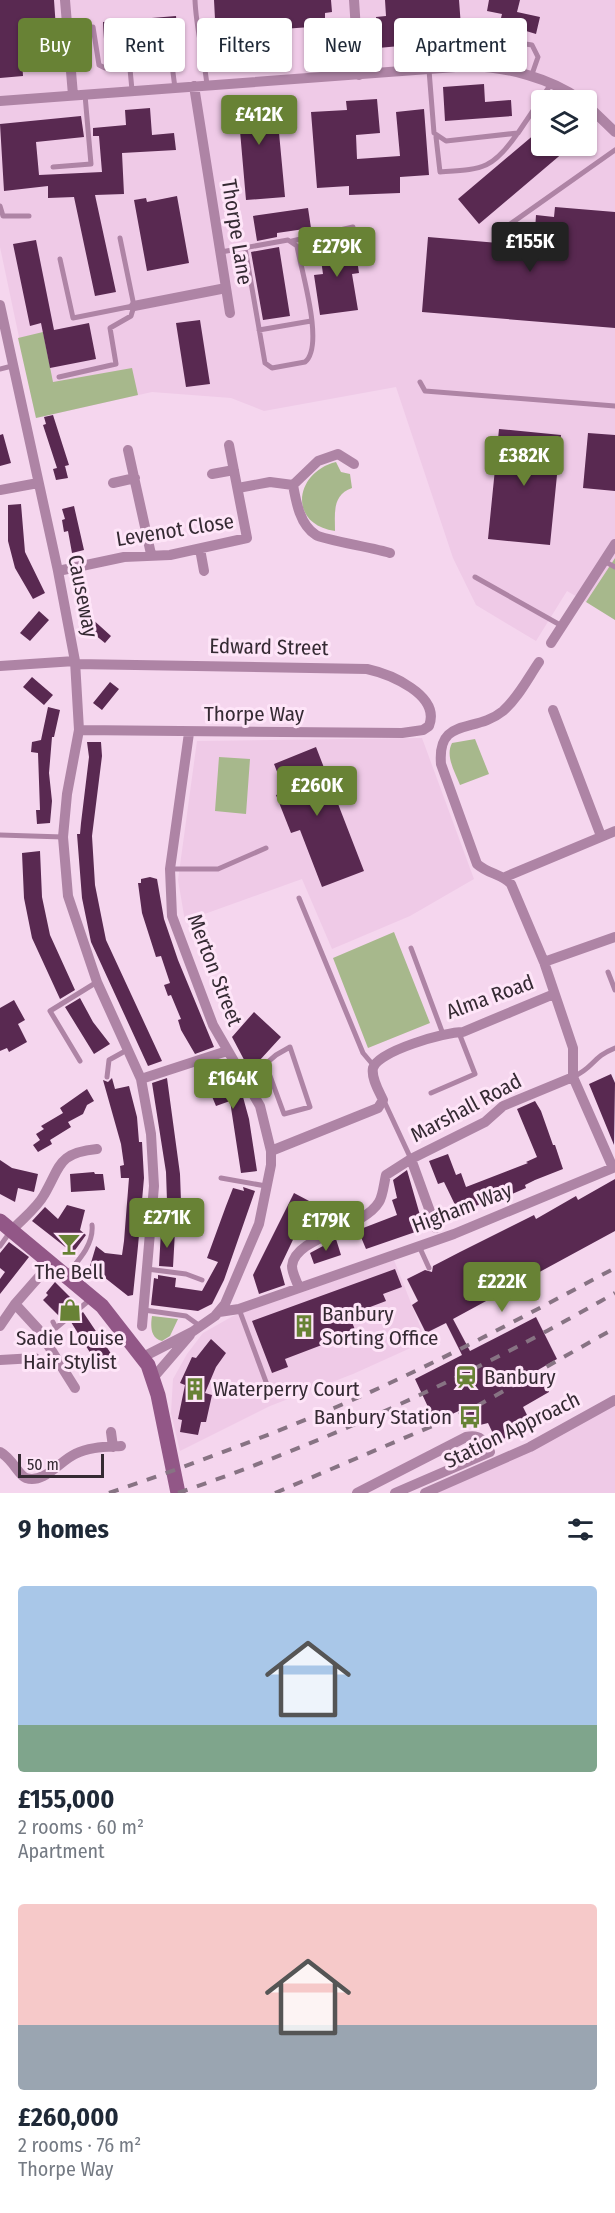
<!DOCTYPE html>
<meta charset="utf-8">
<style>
body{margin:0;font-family:"Fira Sans Condensed",sans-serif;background:#f6f6f7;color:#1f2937;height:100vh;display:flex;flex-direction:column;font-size:22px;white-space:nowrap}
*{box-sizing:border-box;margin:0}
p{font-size:20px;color:#747a83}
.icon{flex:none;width:33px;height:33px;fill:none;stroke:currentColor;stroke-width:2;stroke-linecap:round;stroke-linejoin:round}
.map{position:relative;height:1493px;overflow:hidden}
.panel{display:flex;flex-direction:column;background:#fff;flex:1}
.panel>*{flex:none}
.guide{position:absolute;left:18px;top:18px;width:579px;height:54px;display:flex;gap:12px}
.buttons{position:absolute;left:531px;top:90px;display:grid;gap:12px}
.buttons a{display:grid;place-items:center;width:66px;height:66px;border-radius:6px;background:#fff;box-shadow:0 2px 4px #0004;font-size:30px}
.scale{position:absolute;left:18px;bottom:15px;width:86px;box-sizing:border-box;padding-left:6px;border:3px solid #352a33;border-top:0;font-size:16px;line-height:21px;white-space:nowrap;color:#352a33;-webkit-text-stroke:4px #fee5f8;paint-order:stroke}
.price{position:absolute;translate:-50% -51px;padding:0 14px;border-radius:6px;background:#688235;color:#fff;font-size:20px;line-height:39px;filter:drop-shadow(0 2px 3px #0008)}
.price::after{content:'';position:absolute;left:50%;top:36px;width:18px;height:14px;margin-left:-9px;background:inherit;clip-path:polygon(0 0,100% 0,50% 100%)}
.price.selected{background:#222;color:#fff}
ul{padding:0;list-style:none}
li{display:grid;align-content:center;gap:12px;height:318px;padding:0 18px}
li span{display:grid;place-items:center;height:186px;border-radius:6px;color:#555}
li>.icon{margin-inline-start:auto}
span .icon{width:108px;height:108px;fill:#fffc;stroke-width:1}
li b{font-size:26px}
h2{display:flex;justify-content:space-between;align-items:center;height:72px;padding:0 18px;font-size:26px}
.pill{padding:0 21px;border-radius:6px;background:#fff;box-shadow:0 2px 4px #0004;font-size:21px;line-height:54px}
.pill.selected{background:#688235;color:#fff}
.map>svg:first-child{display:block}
.built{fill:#efcae7;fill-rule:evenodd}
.green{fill:#a7b88c}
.building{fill:#592951}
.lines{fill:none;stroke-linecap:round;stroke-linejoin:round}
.lane{stroke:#ae84a5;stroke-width:5}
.street{stroke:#ae84a5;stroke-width:10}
.secondary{stroke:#925787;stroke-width:15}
.rail{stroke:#877383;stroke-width:4;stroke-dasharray:10 10;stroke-linecap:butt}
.labels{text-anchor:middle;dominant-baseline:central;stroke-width:6;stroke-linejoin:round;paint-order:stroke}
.street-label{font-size:21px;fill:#352a33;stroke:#fee5f8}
.poi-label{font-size:21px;fill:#352a33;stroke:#fee5f8;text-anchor:start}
</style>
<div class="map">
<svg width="615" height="1493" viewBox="0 0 615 1493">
<rect width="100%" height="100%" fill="#f5d6ee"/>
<path class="built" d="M0,0H615V558L586,602L567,591L536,641L476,605L453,558L396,387L264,411L231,398L152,392L36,418L0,247ZM542,100H586V146H542Z
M422,738L474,879L410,916L332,949L302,879L185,921L178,880L197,741Z
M394,1260L426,1341L353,1374L270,1406L180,1451L171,1413L173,1379L187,1354L203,1333L233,1316Z
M615,1402V1493H437Z"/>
<path class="green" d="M43,332L53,382L132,368L138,395L36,418L18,338Z
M336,462L341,472L350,474L352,488C332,495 335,513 335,531C287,524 295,472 336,462Z
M615,558V620L586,602Z
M475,739L489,774L460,785C455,772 445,756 452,743Z
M219,757L250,759L246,814L215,811Z
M394,932L430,1023L368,1048L333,958Z
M152,1316L178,1319L170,1336L162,1341C149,1338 151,1323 152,1316Z"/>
<path class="building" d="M0,0H54L58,58L22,60L23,76L0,78Z
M214,0H331L332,12L325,13V26L253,31V36L216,38Z
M385,0H459L462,40L452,41V34L438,35V32L410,34L411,45L378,48L376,17L386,16Z
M489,0H520L517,12L540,17L536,34L506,25L507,20L501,18L502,14L487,11Z
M176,16L179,50L105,56L103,22Z
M484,84L485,102L511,100L512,116L445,121L443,87Z
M280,98L283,121L278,122L285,197L246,200L240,131L229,132L226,104Z
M377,99L380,133L356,135L357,159L400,156L396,112L424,109L429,175L400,177V193L349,195V186L317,188L311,112L347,110L346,101Z
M150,108L152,135L174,133L176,150L122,153L124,194L95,195L116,292L95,296L74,197L48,198V186L4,191L0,124L81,116L84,137L36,142L39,175L102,172L99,136H93V128L126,125L125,110Z
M542,128V146H571L479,224L458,199Z
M177,196L189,263L147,271L134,200L146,198L147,202Z
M555,207L615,212V328L422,312L428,237L534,246L536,215L554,217Z
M308,208L311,228L277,233V237L257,241L253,216Z
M36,240L54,330L89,323L96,359L50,368L41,323L30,326L13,244Z
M354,240L359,273L352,274L358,310L320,315L314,275L323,274L319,245Z
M279,247L290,316L263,320L251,252Z
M200,320L210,384L186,387L176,323Z
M53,415L69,465L57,468L43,425L46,424L44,417Z
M499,429L561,435L550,545L488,539Z
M588,433L615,435V491L583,488Z
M3,434L11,463L0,466V435Z
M65,466L68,478L56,480L53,469Z
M21,504L25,552L45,593L33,599L15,568L8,541V505Z
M74,506L84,550L72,553L68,531L64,532L62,520L65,519L62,509Z
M39,611L49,620L30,641L20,633Z
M90,617L111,636L105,643L84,626Z
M32,677L53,695L44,705L23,687Z
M110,682L119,689L102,710L93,703Z
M48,707L60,710L54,737H52L49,773L52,801L50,823L37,824L36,810H40L38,753L31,752L32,742L41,740Z
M87,742H101L102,756L92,836L95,885L106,940L162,1061L148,1066L91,942L82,898L77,834H80L81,823L89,757Z
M316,747L364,871L322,887L300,830L291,833L276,795L285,792L274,764Z
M40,851L42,897L50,935L75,990L60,999L32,938L24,898L22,853Z
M150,877L157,879L164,919L178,960L214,1047L195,1054L181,1030L178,1020L181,1019L171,995L168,996L164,985L170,983L161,956L156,957L142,913L138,883H141V879Z
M80,998L93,1022L110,1044L94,1054L65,1007Z
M14,1000L25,1020L18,1024L27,1042L9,1052L7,1048L0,1051V1008Z
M254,1012L281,1037L250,1071L232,1037Z
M224,1060L240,1086L249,1119L257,1171L241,1173L230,1101L216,1106L200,1068Z
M611,1074L615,1083L614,1145L589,1084Z
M112,1078L115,1089L129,1086L137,1117L139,1142H142L144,1178L138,1246L133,1295L128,1296L90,1266L96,1246L105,1253L122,1255L124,1241L129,1178H121L120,1166L124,1165L121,1144L103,1080L108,1082Z
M167,1078L180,1174L182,1229L168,1230L166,1172L152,1083Z
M87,1089L94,1101L87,1105L83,1114L68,1122L71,1127L50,1140L52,1144L38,1152L33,1145L40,1140L36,1134L44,1129L41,1126L63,1113L60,1108Z
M535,1101L541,1111L553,1145H555L563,1169L535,1180L525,1185L526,1188L512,1194L511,1191L459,1213L444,1182L438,1184L429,1161L448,1154L456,1175L461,1173L466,1187L528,1163L526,1162L537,1157L517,1109Z
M0,1160L12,1168L38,1174L34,1192L18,1188L15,1202L0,1194Z
M407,1170L424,1229L366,1249L358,1230L397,1215L392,1200L397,1198L393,1180Z
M94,1172L95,1174H103L105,1190L71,1192L70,1174Z
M615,1179V1231L453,1319L470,1351L536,1317L557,1359L538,1370L549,1392L523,1407L532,1425L497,1442L488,1423L472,1427L463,1409L435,1422L415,1379L462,1355L446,1323L426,1333L412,1305L418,1301L407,1279L425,1270L432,1272L433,1266L460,1252L534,1215L536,1219L576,1196L578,1200Z
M243,1187L255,1191L224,1280L212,1304L198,1311L151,1305L154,1278L158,1279V1275L176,1278L175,1287L202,1291L218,1262L207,1258L226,1206L233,1188L244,1191Z
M294,1193L311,1202L280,1267L285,1285L259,1294L253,1275Z
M67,1205L85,1210L80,1230L86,1235L73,1253L32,1221L45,1207L58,1219Z
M161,1231H175L173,1267L159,1266Z
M336,1239L341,1255L314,1264L310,1253Z
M9,1242L29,1257L0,1294V1279L5,1272L0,1268V1253Z
M395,1269L402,1287L383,1294L386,1301L349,1315L356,1332L285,1359L288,1367L272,1373L252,1321Z
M55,1282L77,1304L61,1318L43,1300L48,1295L46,1293Z
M83,1312L114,1358L99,1367L71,1322Z
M211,1339L226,1353L216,1367L205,1393L212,1395L206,1422H201L198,1435L180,1432L182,1420L178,1419L185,1385L180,1383L192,1357L196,1358Z"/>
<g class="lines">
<path class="lane" d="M195,0C196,29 204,56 207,85
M483,23L487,38L486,67
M68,28L93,27L99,65L105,68L130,69
M487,38L532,45L538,57L531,77
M429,70L434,133L446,141L518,133L551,84
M132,90L130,69L133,66L167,63L172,65L175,88
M436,137L440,172C482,169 492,170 517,134
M53,167L91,164L85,95
M0,206L3,216H29
M506,227L615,150
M292,241L353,227
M221,252L288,240L297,246C301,270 325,346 305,362L272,368L265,363L245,248
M60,259L73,318L133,306
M259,330L311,321
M0,369L12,366
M59,377L116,364L110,328L131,316L134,306L120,238
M420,382L425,391L615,406
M604,561L615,567
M475,577L562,626
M0,835L63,837
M170,869H218L266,848
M299,898L363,1053L374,1066
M411,948L443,1034
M608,972L615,990
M80,1061L50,1011L97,982
M107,1077L109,1060L127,1050
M573,1077C594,1068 592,1057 615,1048
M247,1080L276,1055L290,1047L310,1107L284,1114L266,1065
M431,1093L475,1074L459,1033
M384,1101L411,1159
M221,1178L266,1186
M0,1246L10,1232
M419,1246L429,1268
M147,1269L186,1274L202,1280
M67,1274C79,1260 94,1244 92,1225
M239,1309L269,1390
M144,1310L186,1316L200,1326
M53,1322L56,1328L92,1298"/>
<path class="street" d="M65,0L73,95
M354,0L359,75
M194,86L230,313
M0,101L469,66C508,67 550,78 581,100
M586,104L615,132
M0,305L58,571L75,661L79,730L67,794L63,837L68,896L97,982L141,1079L151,1134L154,1186L142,1326
M134,306L226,288
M128,450L151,554
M354,464L338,454L318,461L293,485C296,502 300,525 316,535C324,540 376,548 390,553
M212,474L234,470
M113,483L135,478
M238,488L270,482L293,485
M0,490L38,483
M200,549L204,571
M58,571L124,557L170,555L247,538L229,445
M551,643L615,544
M539,662C528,678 518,698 503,711C475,734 437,716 441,764L477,864C488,874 502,874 511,884L544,962L573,1048V1077L613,1168
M75,664L367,669C390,674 441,695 429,726L423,730L402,733L79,730
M0,666L75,661
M553,710L601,836
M505,877L615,831
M544,962L615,937
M141,1079L227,1051
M271,1151L378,1108L383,1100C379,1091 371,1078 373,1068C378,1051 445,1032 463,1032L554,994
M411,1159L436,1228
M12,1230C22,1219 37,1208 44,1195C61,1166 57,1153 97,1149
M299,1288C297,1282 292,1273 292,1266C294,1237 363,1229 379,1202C383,1196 384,1183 386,1175L411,1159L485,1122L503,1106L573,1077
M15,1304L38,1329L75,1388
M219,1312L239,1309L454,1234L615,1167
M0,1326L15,1304L51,1263
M143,1357L192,1332L215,1316L225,1304L259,1224L271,1165V1151L260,1106L213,1025L172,916L170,869L189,733
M0,1360L35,1358
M153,1378L190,1335
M111,1432L113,1447
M0,1452C13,1459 18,1475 26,1478C44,1484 60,1461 75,1454C89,1447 105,1447 121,1446
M357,1493L466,1437C480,1434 484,1440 490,1452L395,1493
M425,1493L530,1447L615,1400"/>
<path class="secondary" d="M0,1221L102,1306L148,1365L158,1395L178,1493"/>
<path class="rail" d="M109,1493C185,1467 260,1439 334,1408C430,1367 523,1317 615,1268
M178,1493C330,1441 476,1373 615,1293
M275,1493L470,1410L615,1328"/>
</g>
<defs>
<g id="bar-bare" transform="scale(1.8)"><path d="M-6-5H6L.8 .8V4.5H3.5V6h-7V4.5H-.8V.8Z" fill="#688235" stroke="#fee5f8" stroke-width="2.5" paint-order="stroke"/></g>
<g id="shop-bare" transform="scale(1.8)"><path d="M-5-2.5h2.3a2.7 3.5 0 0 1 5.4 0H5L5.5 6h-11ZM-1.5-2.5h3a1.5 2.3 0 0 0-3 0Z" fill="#688235" stroke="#fee5f8" stroke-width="2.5" paint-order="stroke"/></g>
<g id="building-bare" transform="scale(1.8)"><path d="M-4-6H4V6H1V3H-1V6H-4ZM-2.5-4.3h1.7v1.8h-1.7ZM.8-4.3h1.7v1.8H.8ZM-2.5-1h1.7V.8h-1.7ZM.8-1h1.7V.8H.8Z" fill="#688235" stroke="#fee5f8" stroke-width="2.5" paint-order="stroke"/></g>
<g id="station-bare" transform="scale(1.8)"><path d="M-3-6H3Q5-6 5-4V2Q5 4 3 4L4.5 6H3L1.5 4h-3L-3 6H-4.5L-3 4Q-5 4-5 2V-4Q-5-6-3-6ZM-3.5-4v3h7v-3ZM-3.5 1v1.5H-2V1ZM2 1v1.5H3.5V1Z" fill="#688235" stroke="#fee5f8" stroke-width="2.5" paint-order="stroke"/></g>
<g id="bus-bare" transform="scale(1.8)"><path d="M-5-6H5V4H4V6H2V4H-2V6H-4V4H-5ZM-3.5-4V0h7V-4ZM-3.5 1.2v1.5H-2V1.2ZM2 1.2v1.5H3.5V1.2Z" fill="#688235" stroke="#fee5f8" stroke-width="2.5" paint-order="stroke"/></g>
</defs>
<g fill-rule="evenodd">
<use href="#bar-bare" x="69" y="1244"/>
<use href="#shop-bare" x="70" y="1310"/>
<use href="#building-bare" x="304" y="1326"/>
<use href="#station-bare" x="466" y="1377"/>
<use href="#building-bare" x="195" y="1389"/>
<use href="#bus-bare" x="470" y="1417"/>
</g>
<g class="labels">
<g class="street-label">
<text transform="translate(237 232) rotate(81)">Thorpe Lane</text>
<text transform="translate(175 530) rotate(-9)">Levenot Close</text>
<text transform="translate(83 596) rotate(79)">Causeway</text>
<text transform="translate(269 647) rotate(1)">Edward Street</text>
<text x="254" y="714">Thorpe Way</text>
<text transform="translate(215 970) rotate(69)">Merton Street</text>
<text transform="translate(490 997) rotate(-20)">Alma Road</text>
<text transform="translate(466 1108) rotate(-28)">Marshall Road</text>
<text transform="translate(462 1208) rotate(-21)">Higham Way</text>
<text transform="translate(512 1430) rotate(-26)">Station Approach</text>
</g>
<g class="poi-label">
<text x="69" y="1272" text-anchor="middle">The Bell</text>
<text x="322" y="1314">Banbury<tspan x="322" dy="24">Sorting Office</tspan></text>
<text x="70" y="1338" text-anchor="middle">Sadie Louise<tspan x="70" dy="24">Hair Stylist</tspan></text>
<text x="484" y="1377">Banbury</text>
<text x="213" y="1389">Waterperry Court</text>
<text x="452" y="1417" text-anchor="end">Banbury Station</text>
</g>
</g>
</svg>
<div class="buttons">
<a><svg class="icon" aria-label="layers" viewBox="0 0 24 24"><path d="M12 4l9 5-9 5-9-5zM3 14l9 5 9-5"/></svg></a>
</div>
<div class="scale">50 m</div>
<b class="price" style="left:259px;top:146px">£412K</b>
<b class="price selected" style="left:530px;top:273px">£155K</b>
<b class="price" style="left:337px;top:278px">£279K</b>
<b class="price" style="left:524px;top:487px">£382K</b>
<b class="price" style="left:317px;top:817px">£260K</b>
<b class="price" style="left:233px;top:1110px">£164K</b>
<b class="price" style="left:167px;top:1249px">£271K</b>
<b class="price" style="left:326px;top:1252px">£179K</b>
<b class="price" style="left:502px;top:1313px">£222K</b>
<div class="guide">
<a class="pill selected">Buy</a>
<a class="pill">Rent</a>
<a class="pill">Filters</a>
<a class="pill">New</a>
<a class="pill">Apartment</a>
</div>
</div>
<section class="panel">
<h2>9 homes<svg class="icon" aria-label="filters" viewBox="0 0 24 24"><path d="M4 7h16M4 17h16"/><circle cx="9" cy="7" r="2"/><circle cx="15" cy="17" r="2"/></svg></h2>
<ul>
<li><span style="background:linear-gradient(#a9c7e8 75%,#7fa58c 0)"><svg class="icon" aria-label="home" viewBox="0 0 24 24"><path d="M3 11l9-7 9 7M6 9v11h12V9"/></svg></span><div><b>£155,000</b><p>2 rooms · 60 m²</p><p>Apartment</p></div></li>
<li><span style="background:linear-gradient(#f6c9c9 65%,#9aa5b1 0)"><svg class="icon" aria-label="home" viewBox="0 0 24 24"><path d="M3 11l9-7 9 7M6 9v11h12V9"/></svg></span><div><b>£260,000</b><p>2 rooms · 76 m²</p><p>Thorpe Way</p></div></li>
</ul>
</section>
